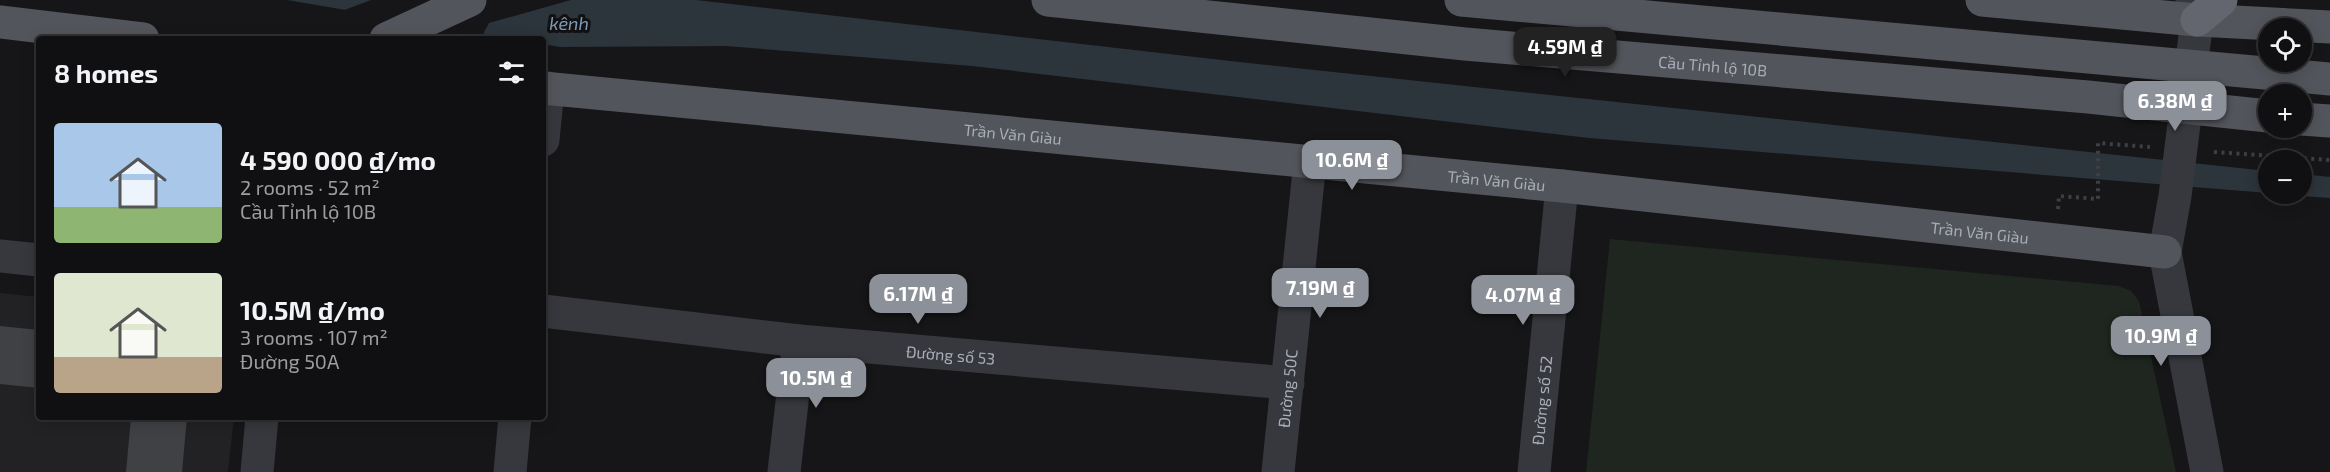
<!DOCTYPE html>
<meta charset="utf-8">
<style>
body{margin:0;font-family:"Exo 2",sans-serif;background:#19191b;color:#f1f3f6;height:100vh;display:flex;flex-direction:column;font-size:22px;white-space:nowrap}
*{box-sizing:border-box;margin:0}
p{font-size:20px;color:#9c9d9f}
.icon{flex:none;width:33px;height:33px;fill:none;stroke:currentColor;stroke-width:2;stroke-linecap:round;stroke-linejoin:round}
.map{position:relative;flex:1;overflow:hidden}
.panel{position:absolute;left:36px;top:36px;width:510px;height:384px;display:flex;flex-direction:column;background:#101012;border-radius:6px;box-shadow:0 3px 15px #0003,0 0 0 2px #303032}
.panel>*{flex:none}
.fabs{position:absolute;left:2258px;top:18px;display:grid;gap:12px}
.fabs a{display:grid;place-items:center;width:54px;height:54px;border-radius:50%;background:#101012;box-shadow:0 3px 15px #0003,0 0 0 2px #303032;font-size:30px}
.price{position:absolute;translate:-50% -51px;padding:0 14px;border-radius:12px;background:#8c9099;color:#fff;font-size:20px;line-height:39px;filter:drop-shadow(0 2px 3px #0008)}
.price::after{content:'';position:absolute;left:50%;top:36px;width:18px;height:14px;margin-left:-9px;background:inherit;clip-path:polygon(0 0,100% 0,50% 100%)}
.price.current{background:#222;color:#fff}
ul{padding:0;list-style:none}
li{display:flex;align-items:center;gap:18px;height:150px;padding:0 18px}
li span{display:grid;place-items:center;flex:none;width:168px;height:120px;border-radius:6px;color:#555}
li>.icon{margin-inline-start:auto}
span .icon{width:72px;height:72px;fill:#fffc;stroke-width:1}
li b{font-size:26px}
h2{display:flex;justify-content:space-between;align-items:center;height:72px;padding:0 18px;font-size:26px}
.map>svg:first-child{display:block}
.built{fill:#222225}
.green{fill:#1e261f}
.water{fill:#2c353c}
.pier{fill:#161618}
.building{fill:#404145}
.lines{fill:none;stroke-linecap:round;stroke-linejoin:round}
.path{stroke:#3d3f44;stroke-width:4;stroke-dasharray:3 4.5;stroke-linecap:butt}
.minor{stroke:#37383d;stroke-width:33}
.major{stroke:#53555c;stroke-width:33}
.highway{stroke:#63666e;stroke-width:33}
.labels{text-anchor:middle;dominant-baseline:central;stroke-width:6;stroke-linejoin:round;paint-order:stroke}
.street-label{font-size:16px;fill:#a8adb8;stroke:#111113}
.water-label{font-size:18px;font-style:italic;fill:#7f9bb3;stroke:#111113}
</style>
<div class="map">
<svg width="2330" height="472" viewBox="0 0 2330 472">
<rect width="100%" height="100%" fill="#161618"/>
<path class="built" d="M0,293L39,297V417H234L228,472H0Z"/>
<path class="green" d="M1610,239L2119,286L2131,291L2139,301L2176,472H1586Z"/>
<path class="water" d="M287,0H696L1239,62L2268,171V193L1589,138L972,66L726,46L560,47L543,44V39H516Z
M2301,174L2330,177V198L2269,194H2301Z"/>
<path class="pier" d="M371,0H571L489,23L482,36L339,12Z"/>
<path class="building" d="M0,326L39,330V388L0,384Z
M131,417H187L182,472H126Z"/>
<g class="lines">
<path class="path" d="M2214,152L2330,160
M2058,209L2059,196L2098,199V143L2150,147"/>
<g class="minor">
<path d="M2192,0L2197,20L2175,196L2165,252L2207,472"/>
<path d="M543,140L548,88"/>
<path d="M0,256L39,260"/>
<path id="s1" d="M543,311L799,341L1288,383"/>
<path d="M257,472L262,417"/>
<path d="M510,472L515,417"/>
<path d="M784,472L799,341"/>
<path id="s2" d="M1278,472L1310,161"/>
<path id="s3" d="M1534,472L1562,186"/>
</g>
<g class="major">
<path id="s4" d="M1048,0L1465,44L2088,97L2268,116"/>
<path d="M1461,0L2330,79"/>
<path d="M1982,0L2197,20L2330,27"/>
<path d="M0,22L143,39"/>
<path d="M386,39L470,0"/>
<path id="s5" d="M543,88L1562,186L2165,252"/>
<path d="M2301,119L2330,121"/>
</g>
<path class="highway" d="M2197,20L2221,0"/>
</g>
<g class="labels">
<g class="street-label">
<text stroke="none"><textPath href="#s4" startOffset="668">Cầu Tỉnh lộ 10B</textPath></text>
<text stroke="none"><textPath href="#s5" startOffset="472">Trần Văn Giàu</textPath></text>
<text stroke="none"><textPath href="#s5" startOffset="958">Trần Văn Giàu</textPath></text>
<text stroke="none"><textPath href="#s5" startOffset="1444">Trần Văn Giàu</textPath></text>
<text stroke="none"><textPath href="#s1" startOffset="410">Đường số 53</textPath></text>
<text stroke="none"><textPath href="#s2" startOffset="84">Đường 50C</textPath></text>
<text stroke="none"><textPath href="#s3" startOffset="72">Đường số 52</textPath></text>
</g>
<g class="water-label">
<text x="569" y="23">kênh</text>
</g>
</g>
</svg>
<div class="fabs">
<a><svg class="icon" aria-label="locate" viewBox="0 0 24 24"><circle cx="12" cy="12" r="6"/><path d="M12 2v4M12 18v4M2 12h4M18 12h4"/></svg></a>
<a>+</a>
<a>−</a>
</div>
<b class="price current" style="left:1565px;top:78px">4.59M ₫</b>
<b class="price" style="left:2175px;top:132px">6.38M ₫</b>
<b class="price" style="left:1352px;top:191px">10.6M ₫</b>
<b class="price" style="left:1320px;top:319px">7.19M ₫</b>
<b class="price" style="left:918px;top:325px">6.17M ₫</b>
<b class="price" style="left:1523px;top:326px">4.07M ₫</b>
<b class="price" style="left:2161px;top:367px">10.9M ₫</b>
<b class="price" style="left:816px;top:409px">10.5M ₫</b>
<section class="panel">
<h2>8 homes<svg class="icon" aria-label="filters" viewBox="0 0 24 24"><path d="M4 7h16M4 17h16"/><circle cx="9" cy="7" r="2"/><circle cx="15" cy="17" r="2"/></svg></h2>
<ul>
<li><span style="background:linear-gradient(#a9c7e8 70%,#8fb573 0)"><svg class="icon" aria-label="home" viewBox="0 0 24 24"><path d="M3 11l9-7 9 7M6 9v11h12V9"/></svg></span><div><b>4 590 000 ₫/mo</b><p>2 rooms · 52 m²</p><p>Cầu Tỉnh lộ 10B</p></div></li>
<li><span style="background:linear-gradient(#dfe7d0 70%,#b9a48a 0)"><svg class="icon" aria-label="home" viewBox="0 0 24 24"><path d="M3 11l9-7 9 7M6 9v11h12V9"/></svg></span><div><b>10.5M ₫/mo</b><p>3 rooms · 107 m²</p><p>Đường 50A</p></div></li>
</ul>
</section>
</div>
